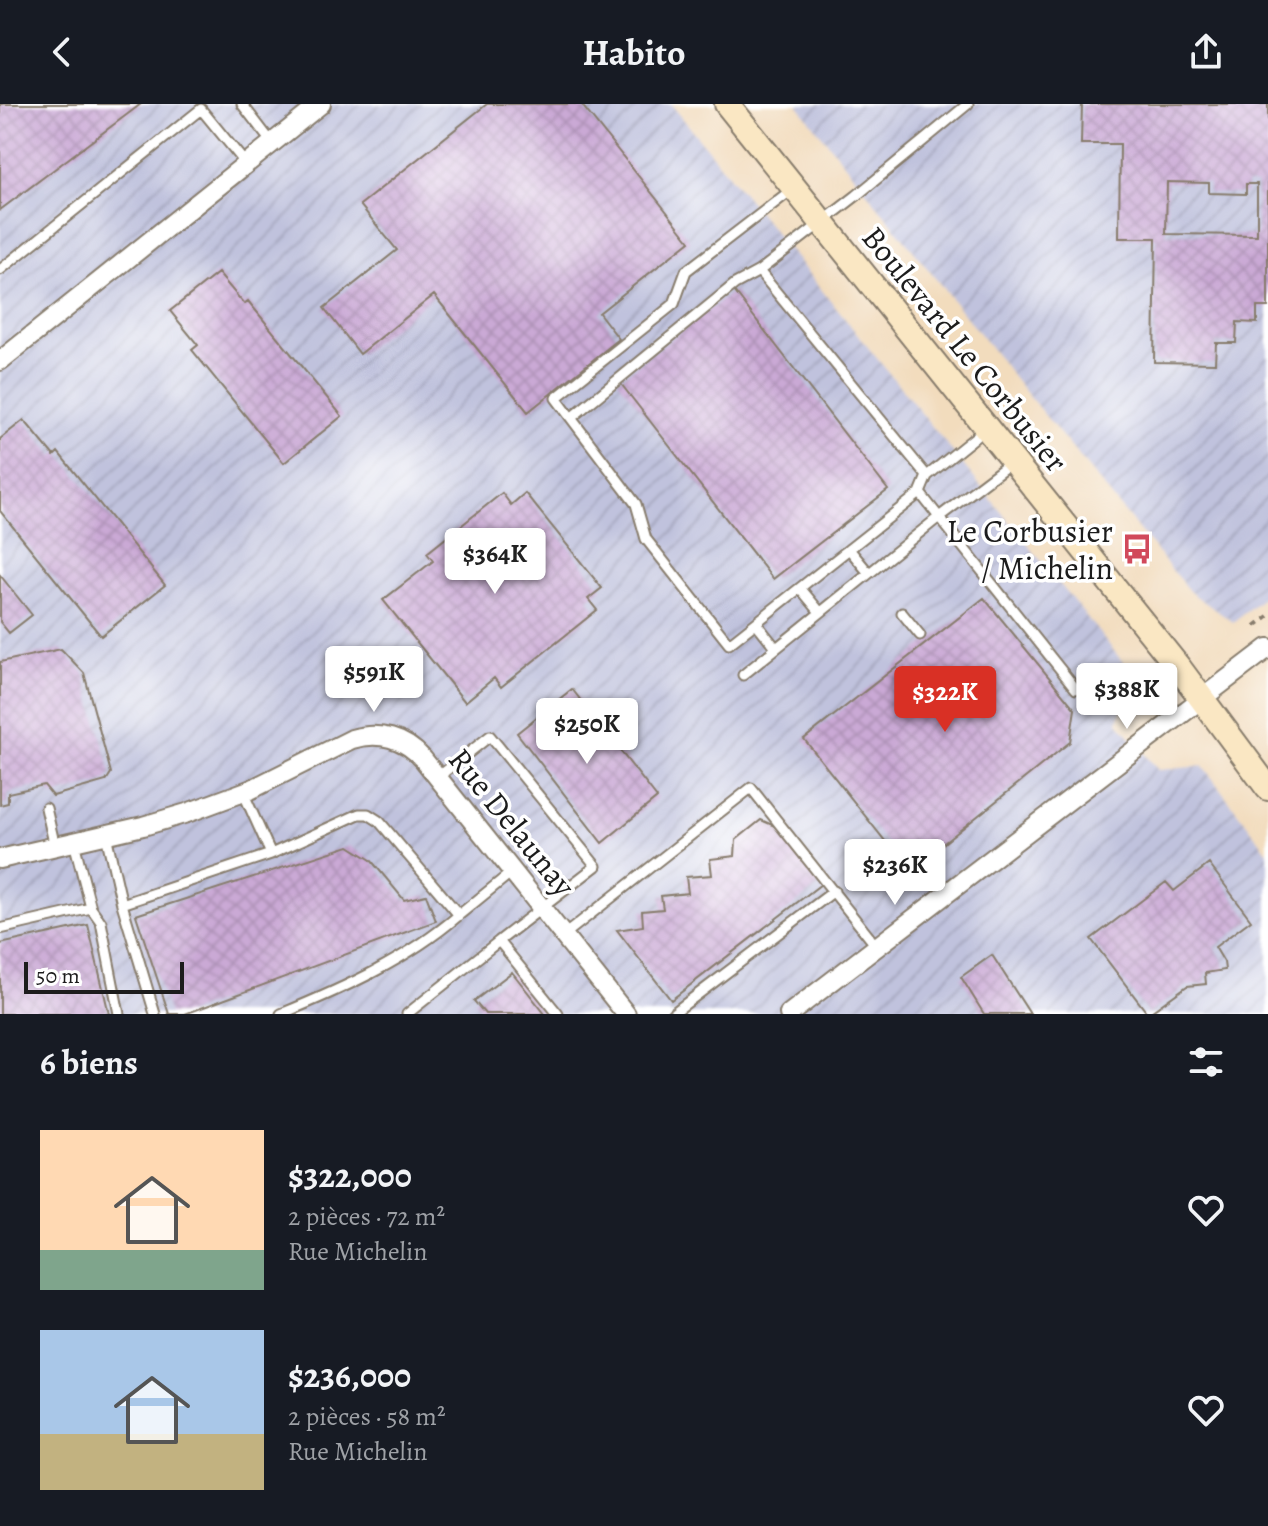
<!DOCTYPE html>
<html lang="fr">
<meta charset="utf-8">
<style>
body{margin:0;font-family:Alegreya,serif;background:#242831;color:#f1f3f6;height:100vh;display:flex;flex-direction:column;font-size:30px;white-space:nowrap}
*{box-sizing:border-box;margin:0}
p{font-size:26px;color:#9ea1a6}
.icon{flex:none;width:44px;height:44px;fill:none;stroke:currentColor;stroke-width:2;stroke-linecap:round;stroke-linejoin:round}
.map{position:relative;height:910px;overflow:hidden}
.details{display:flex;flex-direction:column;background:#171b24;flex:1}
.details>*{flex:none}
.scale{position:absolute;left:24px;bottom:20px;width:160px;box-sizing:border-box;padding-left:8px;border:4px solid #1c1c1c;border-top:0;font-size:22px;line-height:28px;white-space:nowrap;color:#1c1c1c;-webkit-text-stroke:6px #fff;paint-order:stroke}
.price{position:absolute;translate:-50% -68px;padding:0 18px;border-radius:8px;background:#fff;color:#222;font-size:26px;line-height:52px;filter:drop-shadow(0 2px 4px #0008)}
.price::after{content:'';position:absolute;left:50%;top:48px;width:24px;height:18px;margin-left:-12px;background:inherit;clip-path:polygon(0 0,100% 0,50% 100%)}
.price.active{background:#d93025;color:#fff}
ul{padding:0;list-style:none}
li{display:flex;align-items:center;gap:24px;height:200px;padding:0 40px}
li span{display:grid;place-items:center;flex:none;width:224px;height:160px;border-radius:0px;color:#555}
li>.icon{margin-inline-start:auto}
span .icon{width:96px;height:96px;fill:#fffc;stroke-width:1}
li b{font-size:34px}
h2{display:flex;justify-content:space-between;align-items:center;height:96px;padding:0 40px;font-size:34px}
header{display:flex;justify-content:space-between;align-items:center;height:104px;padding:0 40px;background:#171b24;font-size:36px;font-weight:600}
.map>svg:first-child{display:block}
.industrial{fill:url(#industrial-furrows)}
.building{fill:url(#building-cross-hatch);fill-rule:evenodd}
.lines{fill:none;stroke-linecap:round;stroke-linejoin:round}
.lane-casing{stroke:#877c6c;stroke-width:13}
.street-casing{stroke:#877c6c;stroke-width:22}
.secondary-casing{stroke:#877c6c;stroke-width:28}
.path{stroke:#877c6c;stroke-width:4;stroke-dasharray:6 6;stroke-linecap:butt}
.lane{stroke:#fff;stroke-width:9}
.street{stroke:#fff;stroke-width:18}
.secondary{stroke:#fae7c3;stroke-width:24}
.labels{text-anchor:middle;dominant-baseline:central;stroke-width:7;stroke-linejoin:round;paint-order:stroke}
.street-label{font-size:32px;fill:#1c1c1c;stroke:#fff}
.poi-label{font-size:32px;fill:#1c1c1c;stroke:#fff;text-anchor:end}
</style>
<header><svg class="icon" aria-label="back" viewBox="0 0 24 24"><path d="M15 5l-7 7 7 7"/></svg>Habito<svg class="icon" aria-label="share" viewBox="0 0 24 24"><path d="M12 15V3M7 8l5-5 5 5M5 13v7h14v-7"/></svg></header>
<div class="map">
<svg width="1268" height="910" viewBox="0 0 1268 910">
<defs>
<pattern id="industrial-furrows" width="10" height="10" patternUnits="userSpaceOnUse" patternTransform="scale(2)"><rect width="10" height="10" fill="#c0c2dd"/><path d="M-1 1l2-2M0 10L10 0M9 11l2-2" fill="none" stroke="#a4a6bd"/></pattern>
<pattern id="building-cross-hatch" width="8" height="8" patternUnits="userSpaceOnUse" patternTransform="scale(2)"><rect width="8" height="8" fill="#caa9d5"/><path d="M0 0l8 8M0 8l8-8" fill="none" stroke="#ad91b6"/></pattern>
</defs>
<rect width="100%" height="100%" fill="#fff"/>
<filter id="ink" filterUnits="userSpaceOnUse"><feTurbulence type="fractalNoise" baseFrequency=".0125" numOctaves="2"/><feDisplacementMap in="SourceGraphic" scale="16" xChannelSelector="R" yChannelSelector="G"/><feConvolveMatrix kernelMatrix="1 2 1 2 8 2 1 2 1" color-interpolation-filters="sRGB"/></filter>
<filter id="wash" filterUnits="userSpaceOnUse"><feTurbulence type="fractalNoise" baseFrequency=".006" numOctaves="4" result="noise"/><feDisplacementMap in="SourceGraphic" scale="32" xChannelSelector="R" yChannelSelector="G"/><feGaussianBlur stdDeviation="1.8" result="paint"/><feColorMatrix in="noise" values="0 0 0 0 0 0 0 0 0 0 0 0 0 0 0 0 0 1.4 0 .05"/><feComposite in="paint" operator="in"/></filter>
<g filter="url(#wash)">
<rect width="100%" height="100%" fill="#f2dcbd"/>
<path class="industrial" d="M0,0H671L1131,568L1118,618L1158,666L1203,662L1268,748V910H0Z
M797,0H1268V489L1233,518L1190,488L1024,286Z"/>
<g id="blocks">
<path class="building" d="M0,0H141L0,106Z
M487,0H581L690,137L599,209L619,235L528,308L434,191L360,250L324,204L397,146L360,101Z
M1082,0H1268V203H1257V219L1237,218L1236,239H1216L1215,259L1154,258L1156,134H1119L1120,40H1081ZM1167,78L1209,79V89L1246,90V80H1257V131L1166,130Z
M218,169L244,200L248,197L342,312L284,359L192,246L198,241L170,207Z
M734,187L888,386L773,475L618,276Z
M24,316L54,352L58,348L165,481L101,532L0,407V335Z
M502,389L511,401L525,389L602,484L588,495L597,506L501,583L494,574L465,598L383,496L433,457L427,449Z
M0,471L32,511L9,529L0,518Z
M984,494L1075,605L1070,638L909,767L804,635Z
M61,545L84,569L111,669L106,677L53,692L44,681L8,689V699L0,701V558Z
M572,585L657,694L602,739L517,629Z
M761,716L777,723L821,780L671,896L617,826L643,822L642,807L663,805L661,792L688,789L686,773L712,771L710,755L735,752L736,736Z
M349,742L371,756L404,796L426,791L436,817L185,910H169L136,811Z
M1209,760L1251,816L1215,843L1224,858L1225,866L1205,869L1206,880L1187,882L1148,910L1091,835L1166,778L1174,787Z
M88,821L109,910H0V840Z
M992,851L1030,910H984L961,873Z
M512,868L545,910H485L474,897Z"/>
</g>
</g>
<g filter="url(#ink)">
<use href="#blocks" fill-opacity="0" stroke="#877c6c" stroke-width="2"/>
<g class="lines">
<g class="lane-casing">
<path id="lane" d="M242,0L272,39
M968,0L856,92L759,167L927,372L984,326
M0,166L201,5L246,60
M759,167L735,180L571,314L636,400L646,435L729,540L920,389
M571,314L556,294L674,200L686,167L794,84
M927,372L920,389L939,413L1013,357
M849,445L868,468
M800,484L820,508
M902,509L920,531
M756,519L776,544
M743,571L939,413L1076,585
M438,673L490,632L596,762L499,837L558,910
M243,688L271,750
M46,704L55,743
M106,731L122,800L271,750L359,710H368L379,717L459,811L513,767
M122,800L155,910
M91,804L101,818L119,910
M0,825L91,804L74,738
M564,831L751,684L877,843
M281,910C344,884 407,856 459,811
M407,910L499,837
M672,910L834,787"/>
</g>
<g class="street-casing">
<path id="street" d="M0,257L321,0
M0,755L143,722L187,709L252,685L352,635C379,627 405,634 423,655L626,910
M789,910L1268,544"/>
</g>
<g class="secondary-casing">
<path id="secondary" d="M727,0L1179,564L1268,684"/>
</g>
<path class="path" d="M1255,522L1268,512"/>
<use href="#lane" class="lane"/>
<use href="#street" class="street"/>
<use href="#secondary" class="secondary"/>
</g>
</g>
<defs>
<g id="bus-bare" transform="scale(2.4)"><path d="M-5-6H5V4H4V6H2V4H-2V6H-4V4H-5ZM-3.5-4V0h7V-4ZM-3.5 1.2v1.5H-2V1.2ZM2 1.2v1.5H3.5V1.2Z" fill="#d1495b" stroke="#fff" stroke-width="2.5" paint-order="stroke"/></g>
</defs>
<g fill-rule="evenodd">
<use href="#bus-bare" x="1137" y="445"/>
</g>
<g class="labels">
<g class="street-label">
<text transform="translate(965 245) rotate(51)">Boulevard Le Corbusier</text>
<text transform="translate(512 718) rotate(51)">Rue Delaunay</text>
</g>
<g class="poi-label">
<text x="1113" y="427">Le Corbusier<tspan x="1113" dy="37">/ Michelin</tspan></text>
</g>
</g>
</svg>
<div class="scale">50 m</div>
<b class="price" style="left:495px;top:492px">$364K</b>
<b class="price" style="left:374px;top:610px">$591K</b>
<b class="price" style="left:1127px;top:627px">$388K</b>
<b class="price active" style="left:945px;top:630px">$322K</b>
<b class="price" style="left:587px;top:662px">$250K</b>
<b class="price" style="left:895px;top:803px">$236K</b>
</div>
<section class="details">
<h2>6 biens<svg class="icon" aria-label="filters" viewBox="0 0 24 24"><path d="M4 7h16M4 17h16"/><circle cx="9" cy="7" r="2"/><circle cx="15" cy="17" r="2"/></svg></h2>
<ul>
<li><span style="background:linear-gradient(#ffd9b3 75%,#7fa58c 0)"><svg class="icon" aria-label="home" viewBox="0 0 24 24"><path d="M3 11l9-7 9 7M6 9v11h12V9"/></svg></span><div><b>$322,000</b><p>2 pièces · 72 m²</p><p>Rue Michelin</p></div><svg class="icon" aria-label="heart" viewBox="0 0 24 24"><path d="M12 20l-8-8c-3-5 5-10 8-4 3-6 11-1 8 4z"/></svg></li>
<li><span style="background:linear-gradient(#a9c7e8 65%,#c2b280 0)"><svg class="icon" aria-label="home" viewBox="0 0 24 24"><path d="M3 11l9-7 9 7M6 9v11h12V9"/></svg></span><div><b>$236,000</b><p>2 pièces · 58 m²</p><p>Rue Michelin</p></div><svg class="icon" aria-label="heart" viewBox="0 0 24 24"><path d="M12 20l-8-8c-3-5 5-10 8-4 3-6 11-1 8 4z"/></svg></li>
</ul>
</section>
